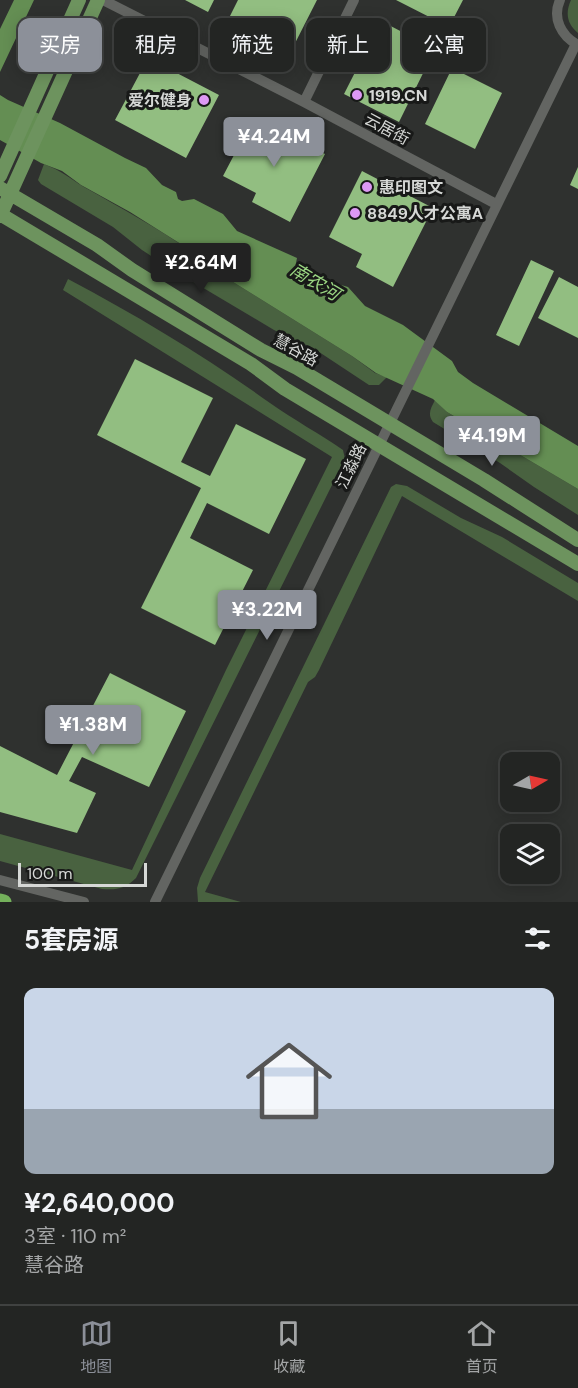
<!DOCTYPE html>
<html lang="zh">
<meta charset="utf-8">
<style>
body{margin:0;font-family:"DM Sans","Noto Sans SC",sans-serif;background:#2f3130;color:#f1f3f6;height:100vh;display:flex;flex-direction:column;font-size:22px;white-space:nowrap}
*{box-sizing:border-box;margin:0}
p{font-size:20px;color:#a3a5a6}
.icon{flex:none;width:33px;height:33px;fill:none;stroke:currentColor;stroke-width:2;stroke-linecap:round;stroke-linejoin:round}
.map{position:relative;height:902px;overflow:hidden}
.drawer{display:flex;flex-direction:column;background:#232523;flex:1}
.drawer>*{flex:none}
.hud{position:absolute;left:18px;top:18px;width:543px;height:54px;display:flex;gap:12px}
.needle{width:39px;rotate:81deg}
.controls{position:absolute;left:500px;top:752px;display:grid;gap:12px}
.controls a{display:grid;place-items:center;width:60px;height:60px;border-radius:12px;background:#232523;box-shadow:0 3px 15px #0003,0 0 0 2px #404241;font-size:30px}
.scale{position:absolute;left:18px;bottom:15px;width:129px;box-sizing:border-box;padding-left:6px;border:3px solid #d6d8d6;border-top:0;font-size:16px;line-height:21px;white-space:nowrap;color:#d6d8d6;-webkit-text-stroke:4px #181918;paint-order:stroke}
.price{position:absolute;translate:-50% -51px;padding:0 14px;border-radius:6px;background:#8c9099;color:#fff;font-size:20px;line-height:39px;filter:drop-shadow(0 2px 3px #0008)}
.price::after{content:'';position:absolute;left:50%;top:36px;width:18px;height:14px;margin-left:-9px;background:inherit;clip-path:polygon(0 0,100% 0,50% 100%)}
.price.active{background:#222;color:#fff}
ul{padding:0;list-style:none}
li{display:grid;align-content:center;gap:12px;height:318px;padding:0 24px}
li+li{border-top:2px solid #404241}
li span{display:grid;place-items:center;height:186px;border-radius:12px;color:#555}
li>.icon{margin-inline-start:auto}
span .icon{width:108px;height:108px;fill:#fffc;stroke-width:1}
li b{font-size:26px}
h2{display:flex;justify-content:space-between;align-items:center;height:72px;padding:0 24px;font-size:26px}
.tag{padding:0 21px;border-radius:12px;background:#232523;box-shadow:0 3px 15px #0003,0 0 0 2px #404241;font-size:21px;line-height:54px}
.tag.active{background:#8c9099;color:#fff}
.dock{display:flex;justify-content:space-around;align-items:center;height:84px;border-top:2px solid #404241;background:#232523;font-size:16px;color:#a3a5a6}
.dock a{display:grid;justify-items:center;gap:3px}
.dock .active{color:#8c9099}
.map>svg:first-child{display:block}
.green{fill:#496240}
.water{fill:#648e53}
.building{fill:#92be81}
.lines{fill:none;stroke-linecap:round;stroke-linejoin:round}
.minor{stroke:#636562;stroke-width:10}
.major{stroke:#6d935e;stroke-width:14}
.highway{stroke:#74b15b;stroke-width:15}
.poi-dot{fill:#dd99f4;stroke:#181918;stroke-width:2}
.labels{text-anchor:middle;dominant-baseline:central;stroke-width:6;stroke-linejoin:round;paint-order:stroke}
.poi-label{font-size:16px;font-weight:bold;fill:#d6d8d6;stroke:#181918;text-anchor:start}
.street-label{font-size:16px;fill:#d6d8d6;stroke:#181918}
.water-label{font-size:18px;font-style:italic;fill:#9bd783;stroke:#181918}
</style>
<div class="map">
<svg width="578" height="902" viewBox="0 0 578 902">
<rect width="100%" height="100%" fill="#2f312f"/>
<path class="green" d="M571,0H578V33C567,24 565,13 571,0Z
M44,164C62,171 69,178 84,187C121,208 158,228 192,252L193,259L198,263L204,264L352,356L375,373L387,377L379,385H369L313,348L274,330L168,267L142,250L113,227L41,184L38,180Z
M68,279C138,316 206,357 270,403C294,420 320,434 343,450L345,459L136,878C125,889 117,890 102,889L0,861V834L132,870L226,670L332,457L63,290Z
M435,400L447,412L578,489V515L534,487L500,463L433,422C427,414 431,408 435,400Z
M396,484L407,486L461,518L502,537L578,583V601L402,496L319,670L315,677L308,682L205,892L241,902H198L197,888L200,878L391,487Z"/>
<path class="water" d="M14,0H34L0,72V29Z
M0,95L8,100L60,123L125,158L146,168L162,185L176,192L178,199L182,201L194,199L223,214L237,231L297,258L296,263L300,269L307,268L317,278L348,287L365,306L403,325L452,361L458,372L473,383L578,446V489L447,412L433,399L376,373L352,356L204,264L194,262L192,252L184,246L130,212L81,185L62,171L41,163L0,140Z"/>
<path class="building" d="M185,0H214L208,12Z
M238,0H317L287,59L224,28Z
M396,0H463L449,27Z
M381,21L435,49L399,122L344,94Z
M148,58L219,95L186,158L115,120Z
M452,68L502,93L475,149L425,124Z
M254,117L325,154L290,222L252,202L256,193L223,176Z
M578,167V189L570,185Z
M362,171L433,208L393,287L356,267L362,254L329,237Z
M531,260L554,271L519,346L496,335Z
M559,277L578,287V338L538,318Z
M135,359L213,398L181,462L210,476L236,424L306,459L269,534L207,503L190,538L253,570L215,645L141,608L201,488L97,435Z
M110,673L186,711L149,787L82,757L69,781L96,793L77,833L0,812V746L57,775Z"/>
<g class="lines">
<path class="minor" d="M103,0L304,102L496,204
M560,0C552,18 561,36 578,45
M304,102L354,0
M0,880L84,902
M155,902L576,44"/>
<path class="major" d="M0,176L79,0
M0,188L97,245L132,270L261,350L297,368L484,480L578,540
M0,214L251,364L285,389L578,564
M0,216L98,0"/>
<path class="highway" d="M0,901L4,902"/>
</g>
<g class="poi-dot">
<circle cx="357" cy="95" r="6"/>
<circle cx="204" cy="100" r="6"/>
<circle cx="367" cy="187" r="6"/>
<circle cx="355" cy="213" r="6"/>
</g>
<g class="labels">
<g class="poi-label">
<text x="369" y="95">1919.CN</text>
<text x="192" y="100" text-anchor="end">爱尔健身</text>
<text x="379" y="187">惠印图文</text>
<text x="367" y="213">8849人才公寓A</text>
</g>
<g class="street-label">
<text transform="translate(387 129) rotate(28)">云居街</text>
<text transform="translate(296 350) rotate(29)">慧谷路</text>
<text transform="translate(351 466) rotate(-64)">江淼路</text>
</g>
<g class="water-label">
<text transform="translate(315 282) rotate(31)">南农河</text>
</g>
</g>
</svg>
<div class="controls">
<a><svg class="needle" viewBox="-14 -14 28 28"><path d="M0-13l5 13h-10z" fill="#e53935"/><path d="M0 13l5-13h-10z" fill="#a3a5a6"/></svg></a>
<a><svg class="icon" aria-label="layers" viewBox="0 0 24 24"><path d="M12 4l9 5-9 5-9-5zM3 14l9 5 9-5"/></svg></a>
</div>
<div class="scale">100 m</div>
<b class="price" style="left:274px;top:168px">¥4.24M</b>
<b class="price active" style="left:201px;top:294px">¥2.64M</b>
<b class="price" style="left:492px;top:467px">¥4.19M</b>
<b class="price" style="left:267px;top:641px">¥3.22M</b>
<b class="price" style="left:93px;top:756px">¥1.38M</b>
<div class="hud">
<a class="tag active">买房</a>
<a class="tag">租房</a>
<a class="tag">筛选</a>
<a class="tag">新上</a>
<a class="tag">公寓</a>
</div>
</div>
<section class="drawer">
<h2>5套房源<svg class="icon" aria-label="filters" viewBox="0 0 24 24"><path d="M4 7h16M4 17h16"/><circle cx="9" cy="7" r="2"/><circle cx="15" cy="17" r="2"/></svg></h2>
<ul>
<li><span style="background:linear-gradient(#c9d6e8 65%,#9aa5b1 0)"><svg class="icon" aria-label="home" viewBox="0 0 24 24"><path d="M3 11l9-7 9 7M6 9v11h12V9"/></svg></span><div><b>¥2,640,000</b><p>3室 · 110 m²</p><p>慧谷路</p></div></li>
</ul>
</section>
<nav class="dock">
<a class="active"><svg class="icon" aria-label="map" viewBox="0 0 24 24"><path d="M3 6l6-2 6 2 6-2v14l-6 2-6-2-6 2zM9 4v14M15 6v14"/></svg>地图</a>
<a><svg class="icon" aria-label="saved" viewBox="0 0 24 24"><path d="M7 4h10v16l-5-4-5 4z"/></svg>收藏</a>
<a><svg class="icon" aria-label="home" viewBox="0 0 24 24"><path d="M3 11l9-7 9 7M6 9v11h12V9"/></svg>首页</a>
</nav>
